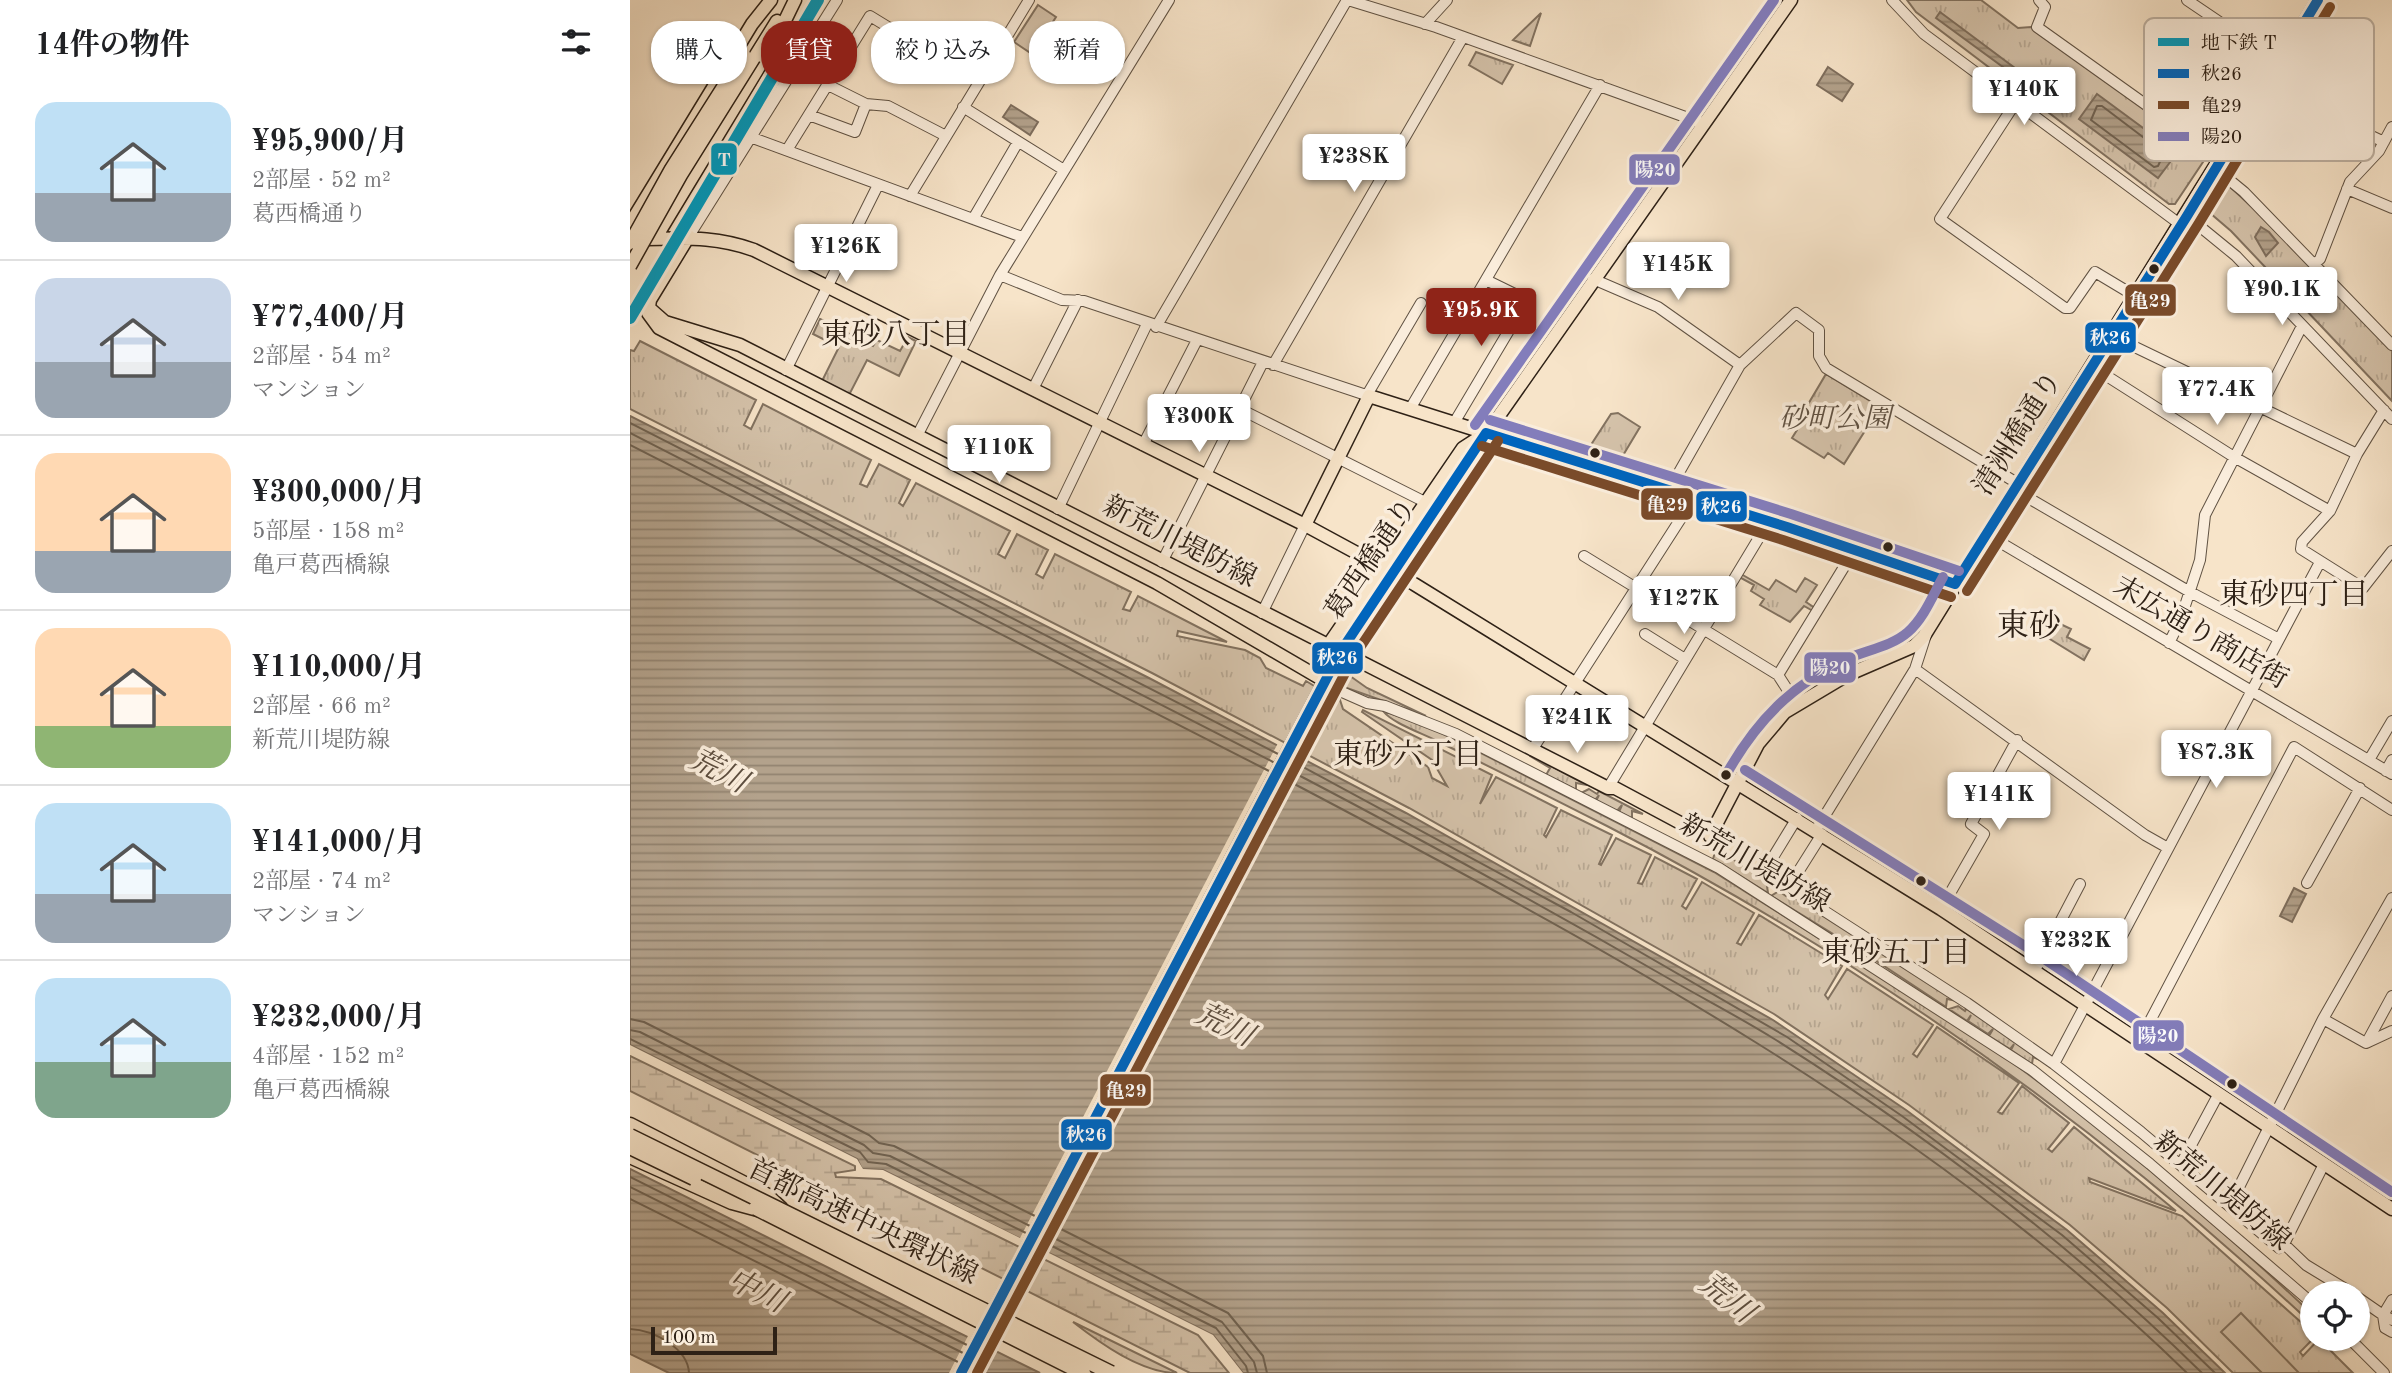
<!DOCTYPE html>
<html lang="ja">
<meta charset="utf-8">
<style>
body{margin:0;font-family:"Old Standard TT","Noto Serif JP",serif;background:#f6f6f6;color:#202124;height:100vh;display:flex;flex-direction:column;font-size:26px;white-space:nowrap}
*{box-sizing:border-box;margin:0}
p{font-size:23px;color:#757577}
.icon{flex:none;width:38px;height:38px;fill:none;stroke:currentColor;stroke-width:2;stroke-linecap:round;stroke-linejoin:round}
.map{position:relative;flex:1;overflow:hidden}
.drawer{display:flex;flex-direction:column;background:#fff;width:630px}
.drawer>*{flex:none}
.guide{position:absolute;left:21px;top:21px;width:665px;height:63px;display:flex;gap:14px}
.controls{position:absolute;left:1670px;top:1281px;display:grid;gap:14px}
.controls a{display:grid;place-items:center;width:70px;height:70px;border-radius:50%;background:#fff;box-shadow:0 2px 5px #0004;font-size:35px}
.scale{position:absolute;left:21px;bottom:18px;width:126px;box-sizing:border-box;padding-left:7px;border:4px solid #2e2116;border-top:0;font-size:19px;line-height:24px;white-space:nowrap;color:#2e2116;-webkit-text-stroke:5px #faeddc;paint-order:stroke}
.price{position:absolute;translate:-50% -60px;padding:0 16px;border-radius:7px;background:#fff;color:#222;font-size:23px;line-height:46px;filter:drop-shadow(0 2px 4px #0008)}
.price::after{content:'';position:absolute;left:50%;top:42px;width:21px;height:16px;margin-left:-10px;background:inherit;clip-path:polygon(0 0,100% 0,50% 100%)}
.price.selected{background:#8f2418;color:#fff}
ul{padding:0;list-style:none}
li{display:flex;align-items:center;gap:21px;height:175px;padding:0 35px}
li+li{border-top:2px solid #e0e0e0}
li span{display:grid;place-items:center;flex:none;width:196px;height:140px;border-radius:21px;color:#555}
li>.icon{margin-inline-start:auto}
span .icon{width:84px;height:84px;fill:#fffc;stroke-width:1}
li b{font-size:30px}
h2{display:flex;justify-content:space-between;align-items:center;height:84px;padding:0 35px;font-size:30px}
.tag{padding:0 24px;border-radius:28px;background:#fff;box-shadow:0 2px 5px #0004;font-size:24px;line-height:63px}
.tag.selected{background:#8f2418;color:#fff}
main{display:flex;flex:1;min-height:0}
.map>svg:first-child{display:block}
.grass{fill:url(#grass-tufts);stroke:#827260;stroke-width:2}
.wetland{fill:url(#wetland-marsh);stroke:#827260;stroke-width:2}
.pitch{fill:#d5c3ab;stroke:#827260;stroke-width:2}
.water{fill:url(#water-rules);stroke:#7e6e5d;stroke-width:2}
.pier{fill:#f7e4c9}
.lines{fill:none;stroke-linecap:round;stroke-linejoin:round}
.shore{stroke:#706251;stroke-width:2}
.minor-casing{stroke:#605243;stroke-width:12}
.major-casing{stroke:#2e2116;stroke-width:15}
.highway-casing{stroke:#2e2116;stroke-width:17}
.minor{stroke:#faeddc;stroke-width:10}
.major{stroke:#f7e4c9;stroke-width:12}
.highway{stroke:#f7e4c9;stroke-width:14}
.major-bridge-casing{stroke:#2e2116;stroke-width:15;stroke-linecap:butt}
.highway-bridge-casing{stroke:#2e2116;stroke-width:17;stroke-linecap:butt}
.major-bridge{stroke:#f7e4c9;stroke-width:12}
.highway-bridge{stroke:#f7e4c9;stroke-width:14}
.bus-1-casing{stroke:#faeddc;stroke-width:16}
.bus-2-casing{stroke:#faeddc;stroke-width:16}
.bus-3-casing{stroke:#faeddc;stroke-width:16}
.bus-1{stroke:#0065bd;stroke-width:10}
.bus-2{stroke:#7a4b2a;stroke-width:10}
.bus-3{stroke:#837dbb;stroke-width:10}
.metro-1-casing{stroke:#faeddc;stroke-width:18}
.metro-1{stroke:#009bbf;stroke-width:12}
.bus-dot{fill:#2e2116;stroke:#faeddc;stroke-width:2.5}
.labels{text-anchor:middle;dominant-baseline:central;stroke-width:7;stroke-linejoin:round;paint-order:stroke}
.park-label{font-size:28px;font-style:italic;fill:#605243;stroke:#faeddc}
.street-label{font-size:28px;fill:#2e2116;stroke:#faeddc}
.neighbourhood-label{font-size:30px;fill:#2e2116;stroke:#faeddc}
.water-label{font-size:30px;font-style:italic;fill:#5d4e3f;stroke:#faeddc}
.quarter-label{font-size:32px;fill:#2e2116;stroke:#faeddc}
.key{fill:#faeddc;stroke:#bdb0a1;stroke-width:2}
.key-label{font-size:19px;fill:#2e2116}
.line-badge{stroke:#faeddc;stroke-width:2.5}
.badge-label{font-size:19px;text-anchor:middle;font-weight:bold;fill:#fff}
</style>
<main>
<section class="drawer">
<h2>14件の物件<svg class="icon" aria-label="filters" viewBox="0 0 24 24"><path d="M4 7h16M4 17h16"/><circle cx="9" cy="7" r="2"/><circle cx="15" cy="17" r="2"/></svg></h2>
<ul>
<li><span style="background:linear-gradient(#bfe0f5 65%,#9aa5b1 0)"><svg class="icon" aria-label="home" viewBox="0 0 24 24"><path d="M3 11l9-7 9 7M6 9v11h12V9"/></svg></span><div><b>¥95,900/月</b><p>2部屋 · 52 m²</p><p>葛西橋通り</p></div></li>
<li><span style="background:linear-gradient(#c9d6e8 60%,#9aa5b1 0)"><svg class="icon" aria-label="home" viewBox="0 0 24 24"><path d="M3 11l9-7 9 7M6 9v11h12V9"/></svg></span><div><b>¥77,400/月</b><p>2部屋 · 54 m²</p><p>マンション</p></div></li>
<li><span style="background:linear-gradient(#ffd9b3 70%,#9aa5b1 0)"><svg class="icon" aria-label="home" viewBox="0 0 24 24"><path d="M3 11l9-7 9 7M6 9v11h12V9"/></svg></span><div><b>¥300,000/月</b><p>5部屋 · 158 m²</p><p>亀戸葛西橋線</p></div></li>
<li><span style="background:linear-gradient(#ffd9b3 70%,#8fb573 0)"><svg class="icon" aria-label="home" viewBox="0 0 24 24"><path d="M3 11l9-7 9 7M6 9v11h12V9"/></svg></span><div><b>¥110,000/月</b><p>2部屋 · 66 m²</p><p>新荒川堤防線</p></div></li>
<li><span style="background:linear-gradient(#bfe0f5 65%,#9aa5b1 0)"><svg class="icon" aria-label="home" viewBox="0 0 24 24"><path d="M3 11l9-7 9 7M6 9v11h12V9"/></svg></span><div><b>¥141,000/月</b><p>2部屋 · 74 m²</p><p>マンション</p></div></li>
<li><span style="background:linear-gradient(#bfe0f5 60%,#7fa58c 0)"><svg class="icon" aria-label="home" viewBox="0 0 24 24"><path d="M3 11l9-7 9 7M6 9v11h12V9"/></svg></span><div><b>¥232,000/月</b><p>4部屋 · 152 m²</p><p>亀戸葛西橋線</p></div></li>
</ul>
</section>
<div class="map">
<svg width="1762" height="1373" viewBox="0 0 1762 1373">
<defs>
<pattern id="grass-tufts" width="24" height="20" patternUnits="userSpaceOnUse" patternTransform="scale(1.75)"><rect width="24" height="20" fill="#d5c3ab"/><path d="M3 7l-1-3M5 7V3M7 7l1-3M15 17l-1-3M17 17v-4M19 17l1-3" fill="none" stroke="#b7a792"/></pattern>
<pattern id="wetland-marsh" width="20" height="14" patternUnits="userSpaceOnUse" patternTransform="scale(1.75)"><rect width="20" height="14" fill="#d5c3ab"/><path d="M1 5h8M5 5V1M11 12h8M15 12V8" fill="none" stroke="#b7a792"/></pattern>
<pattern id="water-rules" width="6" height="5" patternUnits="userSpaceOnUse" patternTransform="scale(1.75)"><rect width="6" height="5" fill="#b3a28c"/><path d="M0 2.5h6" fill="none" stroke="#928471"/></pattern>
</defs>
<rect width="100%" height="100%" fill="#f7e4c9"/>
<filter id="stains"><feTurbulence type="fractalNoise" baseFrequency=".00286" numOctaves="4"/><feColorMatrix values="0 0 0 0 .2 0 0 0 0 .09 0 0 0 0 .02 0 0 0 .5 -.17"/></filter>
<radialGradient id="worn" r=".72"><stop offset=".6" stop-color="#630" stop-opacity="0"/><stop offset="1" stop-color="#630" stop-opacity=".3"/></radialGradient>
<path class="grass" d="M1277,0H1351L1388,28L1401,27L1579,153L1545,204H1539L1286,12Z
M911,13L900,46L883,40Z
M846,52L883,65L872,84L839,65Z
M1597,184L1647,230L1762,351V401L1601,231L1580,213Z
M190,319L243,346L247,340L270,351L278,337L286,341L269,376L237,360L218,397L191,383L209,347L183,334Z
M10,341L126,400L114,425L121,429L133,404L241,460L230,484L237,487L249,464L280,480L269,503L273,506L286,483L380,531L368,554L375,558L387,534L418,550L406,574L413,578L425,554L501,592L493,609L500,611L508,596L597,642L548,631L547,636L615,650L630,658L636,668L673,686L676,681L701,696L703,694L709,697L713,709L798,767L802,778L817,786L802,760L732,712L733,710L862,775L850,804L866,777L927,808L914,835L916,837L931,810L982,835L969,864L971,865L986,838L1021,855L1008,883L1012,884L1025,857L1067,879L1052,906L1056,909L1072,882L1124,913L1107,943L1111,945L1129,915L1212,966L1195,995L1198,999L1217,969L1303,1025L1283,1054L1287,1057L1307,1027L1389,1083L1368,1112L1372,1114L1392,1086L1439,1123L1418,1149L1422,1152L1444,1127L1546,1211L1459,1178L1460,1182L1552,1216L1682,1332L1683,1339L1670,1352L1673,1356L1689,1339L1723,1373H1603L1537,1308L1440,1225L1279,1105L1144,1014L779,808L522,673L0,409V350L4,351Z
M1196,374L1250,407L1214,464L1198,453L1194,458L1162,438L1167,430L1164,428Z
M988,413L1010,427L989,462L957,451L981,414Z
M1111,574L1139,590L1146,580L1166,592L1175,578L1187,585L1176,602L1185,608L1183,611L1174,606L1160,622L1130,605L1134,599L1121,591L1124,585L1109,577Z
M1426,622L1441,629L1437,637L1460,649L1454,660L1415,636Z
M713,671L737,688L796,716L714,687L710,678Z
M753,711L798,726L1084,872L1358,1045C1472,1126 1580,1218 1682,1314V1324C1470,1126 1235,959 977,826C922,798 867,770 811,743C795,734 763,724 753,711Z
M900,756V755L957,785L946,783V790L916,775L920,768Z
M959,789L967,794L969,791L1013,814L1002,811V819L989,812L992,805L987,811L966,801L969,795L965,800L951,793Z
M1086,849L1148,887L1137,886L1138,893L1083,859Z
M1149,891L1156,896L1158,893L1237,942L1226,940V948L1141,896Z
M1237,946L1245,951L1247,949L1327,1001L1317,999L1316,1007L1230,950Z
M1328,1006L1335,1011L1337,1008L1415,1062L1403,1057L1402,1064L1381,1050L1384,1044L1380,1049L1359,1036L1363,1029L1358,1034L1338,1021L1341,1015L1337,1021L1319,1009Z
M443,1322L547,1373C511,1373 470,1343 443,1322Z"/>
<path class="wetland" d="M0,1056L225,1166V1170L205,1173L206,1177L251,1179L568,1335L599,1373H560L0,1091Z"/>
<path class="pitch" d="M408,5L426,17L402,54L384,42Z
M1611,1313L1669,1373H1632L1591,1332Z"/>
<path class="water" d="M1310,12L1417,92L1419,97H1414L1306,18Z
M1198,67L1223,84L1212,101L1187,85Z
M1467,94L1547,153L1528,178L1449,119Z
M381,105L408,122L400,135L373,117Z
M1631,227L1639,232L1648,243L1636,256L1625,237Z
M0,416L519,678L776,813L1143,1020L1276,1110L1437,1230L1533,1313L1595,1373H613L583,1335L253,1170L232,1169L227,1159L0,1045Z
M1664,888L1676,894L1662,922L1650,916Z
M0,1169L410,1373H39L0,1354Z"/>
<path class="pier" d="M648,743L670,754L409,1248L583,1335L613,1373H608L581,1337L252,1173L231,1172L225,1161L0,1048V1045L227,1159L233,1169L253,1170L390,1238Z
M339,1334L358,1344L343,1373H319Z"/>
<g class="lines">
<path class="shore" d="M1467,106H1472L1534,153L1528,166L1524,167L1461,120Z
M0,423L648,754
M0,433L643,762
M0,445L639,771
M662,761L941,912L1157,1037L1272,1116L1432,1235L1528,1318L1585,1373
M657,769C785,836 911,905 1036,977C1072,998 1111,1018 1146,1040C1298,1136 1444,1247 1572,1373
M653,778C972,946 1297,1119 1557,1373
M0,1019L14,1022L239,1135L249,1143L264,1146L405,1216
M0,1030L10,1032L234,1145L243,1153L260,1156L400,1226
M0,1039L230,1152L238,1162L256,1164L396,1233
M0,1177L337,1345
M0,1187L333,1353
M0,1199L328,1362
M419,1223L598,1313L633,1356L637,1373
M414,1233L592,1322L624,1362L627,1373
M410,1240L586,1328L616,1366L618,1373
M0,1329C23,1330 58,1348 59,1373"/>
<g class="minor-casing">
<path id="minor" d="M718,0L806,27L1072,123
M1262,0L1294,34L1551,225
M1409,0L1415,7L1407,27L1592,159
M1557,0L1650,63
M795,24L817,0
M198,85L236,104L258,106L316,136
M1636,86L1754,142
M1386,102L1310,219L1435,308H1440L1465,272L1505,296
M333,107L434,170
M179,115L225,132L236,104
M123,138L392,237
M157,150L240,16L348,82
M1586,169L1614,192L1762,345
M1717,189L1762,208
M280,196L399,0
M1557,216L1606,256L1762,419
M343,219L388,142
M59,236L207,0
M1684,264L1690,259L1720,182L1749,151L1762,127
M370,275L432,300L454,301L739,396
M963,279L1028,307L1110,365
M526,327L717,0
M1480,335L1727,454
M643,365L833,37
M1461,366L1604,457L1700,511
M156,370L248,185
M403,389L448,300
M737,395L791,303
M610,409L797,503
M780,409L970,85
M1754,410L1727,454L1700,511L1672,542L1671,549L1733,588L1762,551
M824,423L897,300L856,280
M856,433L1157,527L1325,584
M287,436L370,275L539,0
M513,445L567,340
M1383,489L1560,592L1649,639
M1039,490L1110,365L1166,313L1189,330V356L1196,368L1387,483
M428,509L517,324
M1356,534L1762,774
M954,556L1148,675L1166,703
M532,562L633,362
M1690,562L1424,1064L1511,1132L1649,1248L1654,1244L1676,1265L1722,1293
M632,613L675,525
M1015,634L1055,659
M1539,643L1550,621L1570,560L1575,515L1672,326
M1285,669L1515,835L1538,848
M1148,675L1225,549
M703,688L737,703L755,706L826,734L1089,868L1402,1070L1520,1164L1682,1303
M902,750L1064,498
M1739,760L1762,721
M1756,771L1762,760
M978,788L1139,521
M1167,818L1134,872L1337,1003L1424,1064
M1186,830L1285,669L1296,635
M1677,883L1730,788
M1158,888L1192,834
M1311,909L1354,834L1341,824L1387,740
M1405,970L1450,884
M1693,1019L1736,1043L1762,1031
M1509,1042L1664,747L1762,810
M1737,1042L1762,996
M1551,1164L1588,1095
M1600,1205L1693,1019L1762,898
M1654,1244L1694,1164
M1727,1297L1753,1315L1762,1300
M1762,1320L1753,1315L1755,1328L1762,1332
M1720,1339L1754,1373"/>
</g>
<g class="major-casing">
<path id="major" d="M124,58L147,21
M0,224L122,24L141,0
M59,236L20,300L18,313L29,328L527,583L695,681
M7,239C51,239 82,235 124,250L675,525L784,584L1311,909L1762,1209
M25,239L147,37L165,0
M18,307L35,322L110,345L978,788H985L1056,826
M842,454L1161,0
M675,525L739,396L856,433
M697,647L833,448L850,437
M720,659L853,459L856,436
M1080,836L1128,744L1155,712L1217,675L1284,646L1294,636L1688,0
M331,1373L699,673"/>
</g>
<g class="highway-casing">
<path id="highway" d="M0,1125L136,1195L151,1209
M0,1156L102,1202L128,1209"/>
</g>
<use href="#minor" class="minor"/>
<use href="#major" class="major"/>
<use href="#highway" class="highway"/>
<g class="major-bridge-casing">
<path id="major-bridge" d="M0,243L41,169L114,54
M0,266L51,175L124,58
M702,669L842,454"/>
</g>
<g class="highway-bridge-casing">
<path id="highway-bridge" d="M0,1136L481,1373
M0,1147L64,1178
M126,1208L453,1373"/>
</g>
<use href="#major-bridge" class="major-bridge"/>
<use href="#highway-bridge" class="highway-bridge"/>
<g class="bus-1-casing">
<path id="bus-1" d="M856,433L1157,527L1325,584
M1325,584L1557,216L1688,0
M331,1373L711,651L856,433"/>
</g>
<g class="bus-2-casing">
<path id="bus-2" d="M852,446L1153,540L1321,597
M1337,591L1569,223L1700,7
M347,1373L723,658L868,441"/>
</g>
<g class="bus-3-casing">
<path id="bus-3" d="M860,420L1161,514L1329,571
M845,425L1144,0
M1115,770L1398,948L1762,1192
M1096,775C1126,721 1162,684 1219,658C1238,650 1262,646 1278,632C1294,618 1303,595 1313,577"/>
</g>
<use href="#bus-1" class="bus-1"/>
<use href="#bus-2" class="bus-2"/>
<use href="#bus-3" class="bus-3"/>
<g class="metro-1-casing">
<path id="metro-1" d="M0,318L188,0"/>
</g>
<use href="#metro-1" class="metro-1"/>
</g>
<g class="bus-dot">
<circle cx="1524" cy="269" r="6"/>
<circle cx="965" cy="453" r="6"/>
<circle cx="1258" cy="547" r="6"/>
<circle cx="1096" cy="775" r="6"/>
<circle cx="1291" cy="881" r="6"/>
<circle cx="1602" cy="1084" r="6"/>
</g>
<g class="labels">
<g class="park-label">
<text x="1205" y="420">砂町公園</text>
</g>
<g class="street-label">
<text transform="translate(1389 434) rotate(-58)">清洲橋通り</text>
<text transform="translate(549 543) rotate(27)">新荒川堤防線</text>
<text transform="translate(742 560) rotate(-56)">葛西橋通り</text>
<text transform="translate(1570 634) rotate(30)">末広通り商店街</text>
<text transform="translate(1124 865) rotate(30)">新荒川堤防線</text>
<text transform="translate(1591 1192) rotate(40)">新荒川堤防線</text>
<text transform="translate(232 1223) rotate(26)">首都高速中央環状線</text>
</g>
<g class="neighbourhood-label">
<text x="266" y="336">東砂八丁目</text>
<text x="1664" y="596">東砂四丁目</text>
<text x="778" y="756">東砂六丁目</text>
<text x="1266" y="954">東砂五丁目</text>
</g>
<g class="water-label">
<text transform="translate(88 772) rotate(27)">荒川</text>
<text transform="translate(594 1026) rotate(26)">荒川</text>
<text transform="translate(126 1292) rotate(26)">中川</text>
<text transform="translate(1096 1299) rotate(38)">荒川</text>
</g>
<g class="quarter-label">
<text x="1399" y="628">東砂</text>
</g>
</g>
<rect x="1514" y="18" width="230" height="143" rx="10" class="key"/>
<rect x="1528" y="38" width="31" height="8" fill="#009bbf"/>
<rect x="1528" y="69" width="31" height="9" fill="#0065bd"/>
<rect x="1528" y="101" width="31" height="8" fill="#7a4b2a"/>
<rect x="1528" y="132" width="31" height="9" fill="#837dbb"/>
<g class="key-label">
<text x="1571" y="49">地下鉄 T</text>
<text x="1571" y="80">秋26</text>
<text x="1571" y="112">亀29</text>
<text x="1571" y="143">陽20</text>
</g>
<g class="line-badge">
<rect x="80" y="142" width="28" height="34" rx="7" fill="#009bbf"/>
<rect x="998" y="153" width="53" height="33" rx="7" fill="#837dbb"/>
<rect x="1494" y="283" width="53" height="34" rx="7" fill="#7a4b2a"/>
<rect x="1454" y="321" width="53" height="33" rx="7" fill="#0065bd"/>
<rect x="1010" y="487" width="54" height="34" rx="7" fill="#7a4b2a"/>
<rect x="1065" y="490" width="53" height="33" rx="7" fill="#0065bd"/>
<rect x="681" y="641" width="53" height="34" rx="7" fill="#0065bd"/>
<rect x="1173" y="651" width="54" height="33" rx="7" fill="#837dbb"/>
<rect x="1502" y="1019" width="53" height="33" rx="7" fill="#837dbb"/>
<rect x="469" y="1073" width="53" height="34" rx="7" fill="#7a4b2a"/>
<rect x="430" y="1118" width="53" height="33" rx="7" fill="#0065bd"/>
</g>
<g class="badge-label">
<text x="94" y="166">T</text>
<text x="1025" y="176">陽20</text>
<text x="1520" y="307">亀29</text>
<text x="1480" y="344">秋26</text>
<text x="1037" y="511">亀29</text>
<text x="1091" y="513">秋26</text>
<text x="707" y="664">秋26</text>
<text x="1200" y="674">陽20</text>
<text x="1528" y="1042">陽20</text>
<text x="496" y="1097">亀29</text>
<text x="456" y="1141">秋26</text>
</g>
<rect width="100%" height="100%" filter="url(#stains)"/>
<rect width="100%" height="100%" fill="url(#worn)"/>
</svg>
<div class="controls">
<a><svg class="icon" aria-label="locate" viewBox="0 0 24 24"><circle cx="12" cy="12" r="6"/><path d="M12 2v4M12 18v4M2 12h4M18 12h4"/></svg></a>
</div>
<div class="scale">100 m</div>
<b class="price" style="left:1394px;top:127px">¥140K</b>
<b class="price" style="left:724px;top:194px">¥238K</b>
<b class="price" style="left:216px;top:284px">¥126K</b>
<b class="price" style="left:1048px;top:302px">¥145K</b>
<b class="price" style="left:1652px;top:327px">¥90.1K</b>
<b class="price selected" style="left:851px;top:348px">¥95.9K</b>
<b class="price" style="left:1587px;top:427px">¥77.4K</b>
<b class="price" style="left:569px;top:454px">¥300K</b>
<b class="price" style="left:369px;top:485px">¥110K</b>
<b class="price" style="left:1054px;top:636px">¥127K</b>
<b class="price" style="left:947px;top:755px">¥241K</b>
<b class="price" style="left:1586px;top:790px">¥87.3K</b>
<b class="price" style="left:1369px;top:832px">¥141K</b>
<b class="price" style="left:1446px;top:978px">¥232K</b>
<div class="guide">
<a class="tag">購入</a>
<a class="tag selected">賃貸</a>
<a class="tag">絞り込み</a>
<a class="tag">新着</a>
</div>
</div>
</main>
